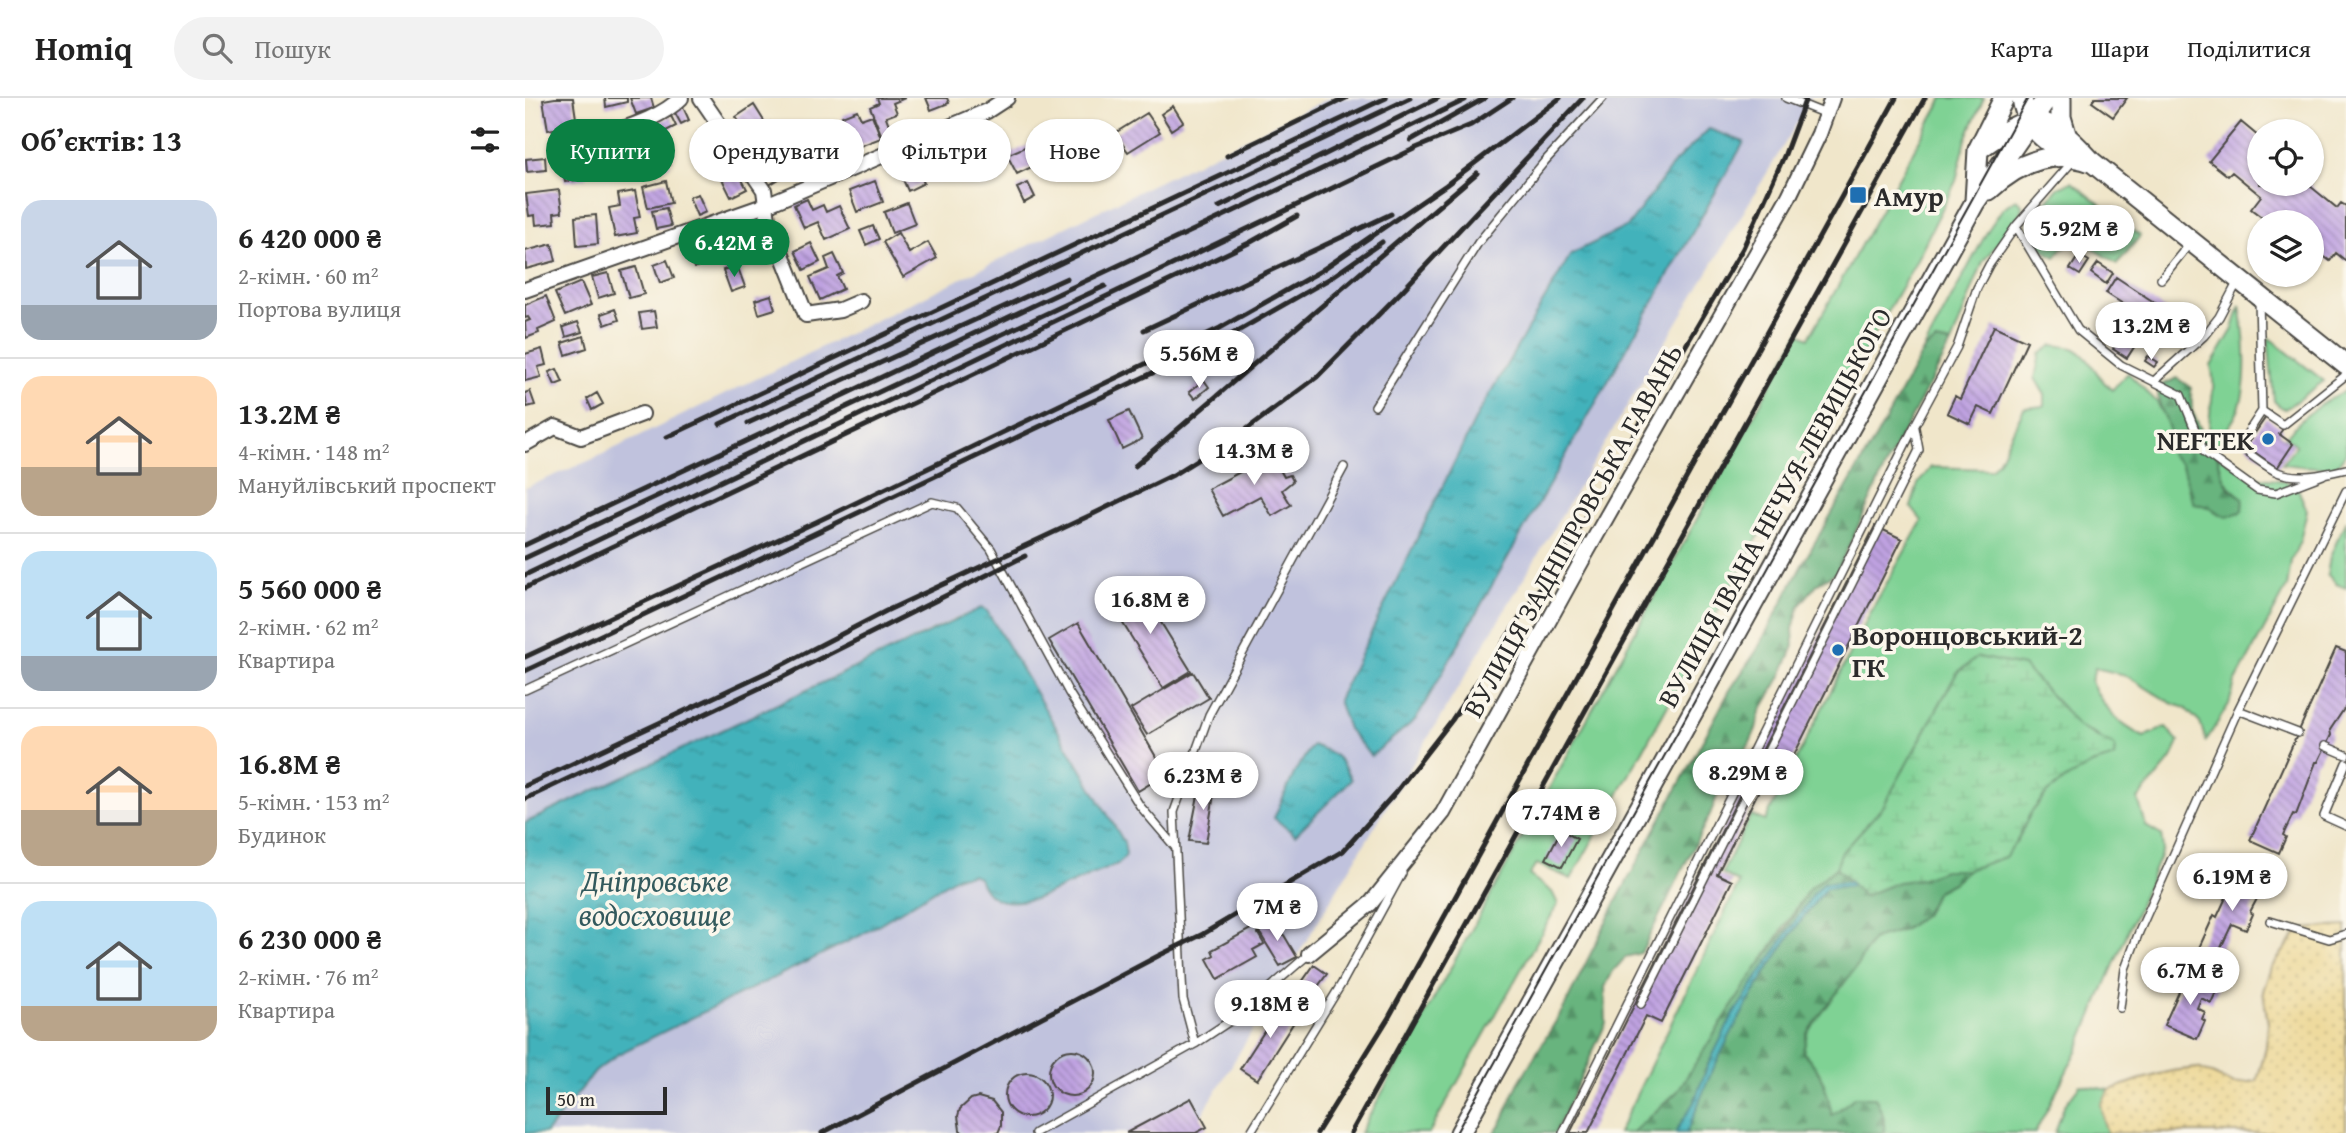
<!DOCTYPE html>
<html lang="uk">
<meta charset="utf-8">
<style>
body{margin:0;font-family:"Gentium Book Plus",serif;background:#f2f2f2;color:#222;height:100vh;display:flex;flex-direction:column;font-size:26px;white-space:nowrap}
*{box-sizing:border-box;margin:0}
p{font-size:23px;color:#767676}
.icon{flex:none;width:38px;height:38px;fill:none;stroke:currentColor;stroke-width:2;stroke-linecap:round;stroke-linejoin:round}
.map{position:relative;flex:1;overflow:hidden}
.sheet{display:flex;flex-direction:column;background:#fff;width:525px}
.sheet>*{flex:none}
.banner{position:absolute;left:21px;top:21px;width:665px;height:63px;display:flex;gap:14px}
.controls{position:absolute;left:1722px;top:21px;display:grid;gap:14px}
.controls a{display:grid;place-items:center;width:77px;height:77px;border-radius:50%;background:#fff;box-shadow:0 2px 5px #0004;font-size:35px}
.scale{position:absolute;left:21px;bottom:18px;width:121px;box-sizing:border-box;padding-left:7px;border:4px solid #2b2b2b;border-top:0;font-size:19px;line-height:24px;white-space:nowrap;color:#2b2b2b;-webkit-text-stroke:5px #fbf7ec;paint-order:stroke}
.price{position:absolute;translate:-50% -60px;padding:0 16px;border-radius:24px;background:#fff;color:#222;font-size:23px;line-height:46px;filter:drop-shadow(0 2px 4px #0008)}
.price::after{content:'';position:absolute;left:50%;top:42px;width:21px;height:16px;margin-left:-10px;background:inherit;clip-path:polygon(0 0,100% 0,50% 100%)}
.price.current{background:#0b8043;color:#fff}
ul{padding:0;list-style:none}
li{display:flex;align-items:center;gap:21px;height:175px;padding:0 21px}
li+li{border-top:2px solid #e0e0e0}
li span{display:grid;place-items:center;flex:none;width:196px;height:140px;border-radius:21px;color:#555}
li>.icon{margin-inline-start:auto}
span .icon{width:84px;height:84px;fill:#fffc;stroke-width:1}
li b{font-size:30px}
h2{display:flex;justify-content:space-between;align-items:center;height:84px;padding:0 21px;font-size:30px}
.pill{padding:0 24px;border-radius:32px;background:#fff;box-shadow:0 2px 5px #0004;font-size:24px;line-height:63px}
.pill.current{background:#0b8043;color:#fff}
header{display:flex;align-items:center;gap:42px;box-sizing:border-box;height:98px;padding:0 35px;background:#fff;border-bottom:2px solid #e0e0e0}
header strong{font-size:33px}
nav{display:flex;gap:38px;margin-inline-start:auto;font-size:24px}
.search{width:490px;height:63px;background:#f2f2f2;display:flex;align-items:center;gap:18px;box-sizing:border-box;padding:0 24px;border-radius:38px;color:#767676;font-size:26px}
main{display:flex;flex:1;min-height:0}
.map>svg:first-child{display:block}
.industrial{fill:#c0c2dd}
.grass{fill:#7fd294;stroke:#557e60;stroke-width:2}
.forest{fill:url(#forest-firs);stroke:#497054;stroke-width:2}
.wetland{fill:url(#wetland-marsh);stroke:#557e60;stroke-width:2}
.sand{fill:url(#sand-dots);stroke:#8c8264;stroke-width:2}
.water{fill:url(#water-ripples);stroke:#366e73;stroke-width:2}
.building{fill:url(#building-back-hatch)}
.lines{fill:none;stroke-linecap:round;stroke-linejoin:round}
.service-casing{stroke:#494743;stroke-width:10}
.minor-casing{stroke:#494743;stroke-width:18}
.secondary-casing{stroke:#494743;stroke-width:23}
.service{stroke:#fff;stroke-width:7}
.minor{stroke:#fff;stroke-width:14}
.secondary{stroke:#fff;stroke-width:19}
.tram{stroke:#2b2b2b;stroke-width:2}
.rail{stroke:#2b2b2b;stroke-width:5}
.poi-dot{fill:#1f6fb2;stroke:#fbf7ec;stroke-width:2.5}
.labels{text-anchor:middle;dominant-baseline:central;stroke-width:7;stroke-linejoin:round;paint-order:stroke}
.poi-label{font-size:28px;font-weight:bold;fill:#2b2b2b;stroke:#fbf7ec;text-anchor:start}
.street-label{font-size:28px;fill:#2b2b2b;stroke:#fbf7ec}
.water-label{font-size:30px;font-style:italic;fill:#335a5d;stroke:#fbf7ec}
</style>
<header>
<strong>Homiq</strong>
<div class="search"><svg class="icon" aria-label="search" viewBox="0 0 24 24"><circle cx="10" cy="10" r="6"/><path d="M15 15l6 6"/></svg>Пошук</div>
<nav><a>Карта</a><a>Шари</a><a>Поділитися</a></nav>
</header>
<main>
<section class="sheet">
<h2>Об’єктів: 13<svg class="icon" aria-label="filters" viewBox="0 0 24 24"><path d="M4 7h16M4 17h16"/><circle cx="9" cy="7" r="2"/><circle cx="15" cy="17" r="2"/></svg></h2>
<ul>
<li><span style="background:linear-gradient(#c9d6e8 75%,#9aa5b1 0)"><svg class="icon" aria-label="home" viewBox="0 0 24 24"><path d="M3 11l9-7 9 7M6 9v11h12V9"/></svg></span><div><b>6 420 000 ₴</b><p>2-кімн. · 60 m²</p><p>Портова вулиця</p></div></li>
<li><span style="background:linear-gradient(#ffd9b3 65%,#b9a48a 0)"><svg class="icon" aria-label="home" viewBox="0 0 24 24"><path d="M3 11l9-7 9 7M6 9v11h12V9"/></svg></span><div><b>13.2M ₴</b><p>4-кімн. · 148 m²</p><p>Мануйлівський проспект</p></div></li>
<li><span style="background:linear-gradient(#bfe0f5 75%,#9aa5b1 0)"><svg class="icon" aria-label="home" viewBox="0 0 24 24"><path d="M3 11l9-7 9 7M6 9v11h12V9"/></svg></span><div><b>5 560 000 ₴</b><p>2-кімн. · 62 m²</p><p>Квартира</p></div></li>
<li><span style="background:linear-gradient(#ffd9b3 60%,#b9a48a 0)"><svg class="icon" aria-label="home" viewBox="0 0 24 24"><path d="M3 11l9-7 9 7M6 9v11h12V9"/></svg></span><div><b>16.8M ₴</b><p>5-кімн. · 153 m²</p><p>Будинок</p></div></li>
<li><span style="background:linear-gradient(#bfe0f5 75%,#b9a48a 0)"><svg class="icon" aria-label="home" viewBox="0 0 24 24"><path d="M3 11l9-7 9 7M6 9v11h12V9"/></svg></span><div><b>6 230 000 ₴</b><p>2-кімн. · 76 m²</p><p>Квартира</p></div></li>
</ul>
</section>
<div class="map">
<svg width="1821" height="1035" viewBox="0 0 1821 1035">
<defs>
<pattern id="forest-firs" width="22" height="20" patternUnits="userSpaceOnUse" patternTransform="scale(1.75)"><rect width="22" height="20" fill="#67b47e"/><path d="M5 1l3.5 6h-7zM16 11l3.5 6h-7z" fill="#559367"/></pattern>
<pattern id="wetland-marsh" width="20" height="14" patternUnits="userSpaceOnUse" patternTransform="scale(1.75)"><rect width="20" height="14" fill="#7fd294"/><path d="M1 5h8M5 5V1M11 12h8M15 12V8" fill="none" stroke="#6eb480"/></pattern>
<pattern id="sand-dots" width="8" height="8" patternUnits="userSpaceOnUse" patternTransform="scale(1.75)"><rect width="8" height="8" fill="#eeda9e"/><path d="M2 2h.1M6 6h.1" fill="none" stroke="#cb8" stroke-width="1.8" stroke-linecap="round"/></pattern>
<pattern id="water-ripples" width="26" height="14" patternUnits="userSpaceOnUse" patternTransform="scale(1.75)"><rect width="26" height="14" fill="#42b2bb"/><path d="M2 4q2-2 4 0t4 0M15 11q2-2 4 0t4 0" fill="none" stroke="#379198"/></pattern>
<pattern id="building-back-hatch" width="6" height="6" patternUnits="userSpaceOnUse" patternTransform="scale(1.75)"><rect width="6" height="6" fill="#bfa2e1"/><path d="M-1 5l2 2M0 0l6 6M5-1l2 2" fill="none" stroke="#9b84b7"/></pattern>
</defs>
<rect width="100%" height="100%" fill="#fbf7ec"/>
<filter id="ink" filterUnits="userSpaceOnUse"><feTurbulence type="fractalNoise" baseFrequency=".0143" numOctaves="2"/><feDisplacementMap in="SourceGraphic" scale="14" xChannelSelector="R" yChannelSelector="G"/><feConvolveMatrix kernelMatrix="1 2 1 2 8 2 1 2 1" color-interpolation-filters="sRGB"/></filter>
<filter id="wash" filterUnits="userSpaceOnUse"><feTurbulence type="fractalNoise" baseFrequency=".00686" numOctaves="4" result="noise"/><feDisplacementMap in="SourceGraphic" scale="28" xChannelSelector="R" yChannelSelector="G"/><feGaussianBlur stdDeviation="1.57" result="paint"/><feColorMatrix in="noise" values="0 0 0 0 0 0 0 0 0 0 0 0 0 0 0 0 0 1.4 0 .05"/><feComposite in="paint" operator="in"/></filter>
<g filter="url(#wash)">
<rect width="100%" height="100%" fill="#f0e6ca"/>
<path class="industrial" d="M804,0H1287L666,1035H21L70,974L93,956L336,837L433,778L447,776L455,780L459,792L510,801L595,765L599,744L460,511L438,517L0,725V390L68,361Z"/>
<path class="grass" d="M1418,0H1459L1441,41L1431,83L1389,167L1224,455L1142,609L1046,781L1012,766L1004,777L1027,794L1033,806L904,1035H835L1274,235L1284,240Z
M1547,84L1615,138L1592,166L1554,141L1537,150L1530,159L1518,151L1503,126L1535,88Z
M1491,101L1497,106L1496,114L1458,164L1426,246L1411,243L1398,253L1463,132L1478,110Z
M1715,207C1720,236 1725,289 1712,315C1706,328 1696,340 1688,351C1677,321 1694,297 1686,268L1708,231Z
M1743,239L1799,283L1760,311L1754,308L1749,303Z
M1528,247C1534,248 1544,248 1550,251C1567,260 1572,281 1587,292L1603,275L1632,304L1643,325L1669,406L1685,409L1694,417L1718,400C1702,389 1695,376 1692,357L1709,368L1735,380L1760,383L1773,391L1782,412L1775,443L1766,463L1762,489L1710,585L1704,606L1681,643L1675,625L1660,610L1646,605L1600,577L1570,570L1566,583C1579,611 1591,625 1619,639L1641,629L1654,644L1646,662L1613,701L1621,728L1636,737L1638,751L1553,951L1510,1035H1360L1358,1017L1307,1018C1301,990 1299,976 1278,954L1282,935L1331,869L1348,841L1378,832L1399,817L1412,793L1429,784L1442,772L1480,759L1493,741L1505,716L1522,695L1542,680L1567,666L1589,659L1573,638L1552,628L1538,610L1499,569L1453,559L1432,575L1358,709L1317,754L1311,770L1284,791L1152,994L1107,1035H1093L1214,785L1197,775L1226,717L1240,723L1351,504L1397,423L1386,409L1393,386L1406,369L1466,371L1474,362L1499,310L1520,308V297L1510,280L1515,256Z
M1821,293V355C1818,360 1815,366 1809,368C1797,372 1770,367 1757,366L1771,347L1761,339C1775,320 1799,302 1821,293Z
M1821,422V490L1811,486L1802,476L1805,459Z
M1555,987L1585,992L1577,1006L1580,1029L1583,1035H1530L1539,1008Z"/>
<path class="forest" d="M1411,243L1426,246L1362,365L1312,474L1293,485L1274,508L1268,531L1269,548L1255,580L1235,614L1231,631L1224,647L1199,680L1186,714L1116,855L1101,859L1088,873L1080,889L1081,925L1030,1035H969L977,1023L993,986L1040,908L1091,804L1205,592L1232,552L1278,465L1359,325L1398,253Z
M1652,280L1666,290L1667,313L1684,348L1692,357L1698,378L1705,391L1718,400L1717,413C1697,422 1703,420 1686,410C1682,407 1674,407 1669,406L1657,367L1645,356C1652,330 1631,315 1633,289Z
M1311,770L1339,798L1373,784L1395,781L1419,772H1442L1429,784L1412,793L1399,817L1378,832L1348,841L1331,869L1282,935L1278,954C1298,975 1301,990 1307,1017L1330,999H1350L1358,1017L1360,1035H1107L1152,994L1228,876L1261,831L1284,791Z"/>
<path class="wetland" d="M1453,559L1498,568L1538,610L1552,628L1590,648L1589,659L1567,666L1542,680L1522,695L1505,716L1493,741L1480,759L1442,772H1419L1395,781L1373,784L1339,798L1311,770L1317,754L1358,709L1432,575Z"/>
<path class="sand" d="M1821,828V1035H1583L1580,1029L1576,1006L1585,992L1613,982L1647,973L1673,970L1709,986L1732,983L1741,949L1743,925L1738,893L1746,870L1775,831Z"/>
<path class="water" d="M1184,31L1219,44L891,621L846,658L823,631L813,602L953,316L1046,156L1103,128L1150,64Z
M456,510L462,513L599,744L601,757L595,765L510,801C484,805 465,808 454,780L447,776L433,778L336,837L93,956L70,974L21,1035H0V725Z
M787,647C810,655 816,659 826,682L770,737L749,720L769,676Z
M1325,784L1328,788L1301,790C1255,847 1215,914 1184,980C1176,998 1170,1017 1161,1035H1150L1169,1004L1183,967L1208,917L1288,796L1298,785Z"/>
<g id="blocks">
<path class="building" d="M30,0H48L52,27L23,32L18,2Z
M80,0H102V4L81,9Z
M105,0H126L129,10L111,16Z
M352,0H380L368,5L372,15L361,19L368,37L358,41L345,9L354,5Z
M401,0H422L424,5L406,12Z
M1570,0H1602L1588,19L1567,4Z
M229,7L239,23L221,35L211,19Z
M648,8L658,24L646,32L636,16Z
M158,9L164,22L156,26L149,13Z
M332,12L336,21L347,17L356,40L330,50L317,18Z
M622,15L635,34L603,54L590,35Z
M146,18L151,28L133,37L128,27Z
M245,24L251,34L239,41L233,31Z
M1716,24L1734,39L1731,44L1734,47V86H1787L1785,88L1812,110L1816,105L1821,108V163L1811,155L1805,163L1787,149L1790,141L1787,138V124H1770L1761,118L1756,124H1743L1726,111L1736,98L1707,74L1703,78L1684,63Z
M297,30L299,35L303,33L313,56L297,63L284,35Z
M121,32L125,44L115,47L111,36Z
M136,42L145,67L123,74L115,49Z
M196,46L201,58L182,68L176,56Z
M504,47L513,66L492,76L482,57Z
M54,48L61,80L40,84L34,52Z
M248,57L259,78L244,87L232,65Z
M20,59L21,72L2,74L1,61Z
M206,61L222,91L206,99L191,69Z
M275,61L281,73L273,77L267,66Z
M388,61L399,85L383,93L372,68Z
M141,83L146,105L123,110L118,89Z
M350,83L358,104L332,114L324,93Z
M503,85L510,99L499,105L492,90Z
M34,92L37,114L29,115L30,125L11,127L10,117L4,118L1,96Z
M110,93L115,119L109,120L112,135L90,139L84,110L95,108L93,96Z
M173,96L181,114L172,118L164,99Z
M282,101L287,112L298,107L301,114L314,108L325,131L301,142L293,124L279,130L269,107Z
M382,105L390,126L367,135L359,114Z
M141,110L146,128L131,131L127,113Z
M71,117L73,146L52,148L50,119Z
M235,120L244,144L230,149L221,125Z
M348,128L354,141L341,147L335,133Z
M373,135L384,155L403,144L412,160L378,179L358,144Z
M185,142L192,161L169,170L162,150Z
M286,145L295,164L279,172L270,153Z
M27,146L31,163L1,171L0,153Z
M309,156L318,175L312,178L318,191L295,202L285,179L304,171L300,160Z
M1554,157L1564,163L1555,177L1545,171Z
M142,162L149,180L135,185L129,167Z
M1573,165L1588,175L1581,186L1566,175Z
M212,167L220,189L206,194L198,172Z
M111,169L119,196L104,200L96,173Z
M83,175L89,195L73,200L67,179Z
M1591,179L1665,228L1653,246L1624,226L1602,260L1588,251L1612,215L1581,195Z
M56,184L66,207L40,218L30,195Z
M246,197L250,211L234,216L230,202Z
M21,198L31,224L13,232L14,235L1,240L0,224L5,222L3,219L0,220V207Z
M90,211L94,222L80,227L76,216Z
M129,213L132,229L117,231L114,215Z
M53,224L57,234L41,239L38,229Z
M1469,228L1502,243L1468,316L1453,309L1445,326L1422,315L1430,298L1435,301Z
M59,238L62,250L41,257L37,245Z
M17,251L21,267L13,269L16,279L0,283V256Z
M1623,258L1633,264L1629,269L1620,263Z
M32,271L38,284L30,287L24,274Z
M679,282L684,289L670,301L664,294Z
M5,293L10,307L2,309L0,295Z
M72,295L78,306L67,312L62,301Z
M604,313L617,341L597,351L584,322Z
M1741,319L1758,331L1754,336L1768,346L1752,370L1721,348Z
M751,350L754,357L749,361L759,379L765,377L768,383L757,392L766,407L747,418L735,398L698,418L683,391L734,364L732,360Z
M1350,428L1377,441L1263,669L1249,662L1192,776L1207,783L1136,925L1121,918L1063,1035H1045Z
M612,486L666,573L638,590L584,503Z
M553,525L641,676L613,693L524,542Z
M1811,550L1821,554V608L1805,632L1806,637L1793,664H1791L1771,717L1768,716L1758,737L1761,739L1754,755L1725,742Z
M668,574L684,600L622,637L606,611Z
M676,682L691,684L681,745L664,743Z
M1036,732L1052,741L1037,769L1021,761Z
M1717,765L1744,778L1725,814L1728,816L1721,832L1707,826L1686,871L1668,863L1689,817L1692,819Z
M750,822L772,859L755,868L733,832Z
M729,829L739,846L728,852L732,859L693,881L682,861L689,857L687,852Z
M789,867L802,876L777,910L765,901Z
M1668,868L1683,874L1680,882L1665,875Z
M1662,876L1693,890L1686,905L1676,900L1672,910L1680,914L1677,921L1680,923L1672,941L1639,927Z
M759,903L776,913L732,982L715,971Z
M524 975a23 23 0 1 1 46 0a23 23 0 1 1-46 0Z
M480 997a22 22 0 1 1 44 0a22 22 0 1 1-44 0Z
M453,999L467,1003L476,1014V1028L473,1035H438L435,1032L433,1018L435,1011L446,1001Z
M666,1000L682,1029L671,1035H601Z"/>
</g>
</g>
<g filter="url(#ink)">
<use href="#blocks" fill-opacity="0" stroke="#494743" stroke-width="2"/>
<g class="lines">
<g class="service-casing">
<path id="service" d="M1261,0L1301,16
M1491,128L1553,232L1596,267L1656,297L1679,354L1732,392L1751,395L1798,377
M1636,181L1665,145
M1734,203L1737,313L1714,348C1725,356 1737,366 1750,373C1771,383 1800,376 1821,371
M1629,283L1679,238L1694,219L1713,183
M850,308L953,145L1020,63L1078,0
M1737,313L1758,327L1821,277
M0,592L407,404L432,410L466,451L544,595L615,708L650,749
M1713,612L1773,635
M1800,648L1821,657
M1821,665L1799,718L1821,728
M1745,823L1804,841L1821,836
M1116,906L1394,352L1390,330
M1595,910L1600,871L1614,834L1713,612L1821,393
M670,946L658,901L649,714L684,617L819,369
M510,1035L670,946L714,917L784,856
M725,1035L817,885L877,775
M1038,1035L1389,329L1432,249L1452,190L1464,167L1491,128L1547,64"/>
</g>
<g class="minor-casing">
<path id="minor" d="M176,0L239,92L243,121L281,217L315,212L336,203
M67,42C96,31 134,22 156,0
M0,192L241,107L462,13L482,0
M0,346L30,329L56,339L117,316
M784,856L846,805L918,715L1060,457L1264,98L1294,36L1307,0"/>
</g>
<g class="secondary-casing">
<path id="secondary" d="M1497,0C1501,28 1519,45 1545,55
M1536,0V19L1541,36
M1453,52C1509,10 1522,15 1567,64L1821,267
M1464,92C1493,65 1528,50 1566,64
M1450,103L1453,52L1479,0
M935,1035L1450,104L1522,0"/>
</g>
<use href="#service" class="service"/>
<use href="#minor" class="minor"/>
<use href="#secondary" class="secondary"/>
<path class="tram" d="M931,1035L1503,0"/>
<path class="rail" d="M886,42L960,0
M702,58L821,0
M694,109L913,0
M619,232L866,116
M223,325L542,180
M195,326L885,0
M142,339L861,0
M610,368L952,75
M0,447L726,105L940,2
M0,460L580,188
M0,477L891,50L946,27L987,0
M0,490L726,144L772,118
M0,559L293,423L695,230L794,174L921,87L1035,0
M0,573L697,242L804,181L857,144
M0,688L253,569L361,513L568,416L648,377L722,331L792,279L876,194L1058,0
M0,701L254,581L500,458
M297,1035L633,858L678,836L818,753L871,694L927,622L1049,438L1218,150L1260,56L1281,0
M792,1035L864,919L1371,0
M826,1035L1400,0"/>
</g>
</g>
<g class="poi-dot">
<rect x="1324" y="88" width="18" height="18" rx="3.5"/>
<circle cx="1743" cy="341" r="7"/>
<circle cx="1313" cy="552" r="7"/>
</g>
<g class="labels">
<g class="poi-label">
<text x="1349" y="97">Амур</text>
<text x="1729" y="341" text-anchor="end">NEFTEK</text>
<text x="1327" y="536">Воронцовський-2<tspan x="1327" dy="32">ГК</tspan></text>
</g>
<g class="street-label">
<text transform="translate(1249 409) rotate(-61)">ВУЛИЦЯ ІВАНА НЕЧУЯ-ЛЕВИЦЬКОГО</text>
<text transform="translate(1047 432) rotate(-61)">ВУЛИЦЯ ЗАДНІПРОВСЬКА ГАВАНЬ</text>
</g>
<g class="water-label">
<text x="130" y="782">Дніпровське<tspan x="130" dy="34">водосховище</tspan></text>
</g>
</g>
</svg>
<div class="controls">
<a><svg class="icon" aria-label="locate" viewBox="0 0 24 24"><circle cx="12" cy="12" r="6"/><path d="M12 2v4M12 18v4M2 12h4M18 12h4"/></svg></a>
<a><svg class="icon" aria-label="layers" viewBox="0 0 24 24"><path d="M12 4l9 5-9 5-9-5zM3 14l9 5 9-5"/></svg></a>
</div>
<div class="scale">50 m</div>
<b class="price" style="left:1554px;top:167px">5.92M ₴</b>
<b class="price current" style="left:209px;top:181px">6.42M ₴</b>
<b class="price" style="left:1626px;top:264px">13.2M ₴</b>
<b class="price" style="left:674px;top:292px">5.56M ₴</b>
<b class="price" style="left:729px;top:389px">14.3M ₴</b>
<b class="price" style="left:625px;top:538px">16.8M ₴</b>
<b class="price" style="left:1223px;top:711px">8.29M ₴</b>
<b class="price" style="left:678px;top:714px">6.23M ₴</b>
<b class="price" style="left:1036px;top:751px">7.74M ₴</b>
<b class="price" style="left:1707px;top:815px">6.19M ₴</b>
<b class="price" style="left:752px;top:845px">7M ₴</b>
<b class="price" style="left:1665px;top:909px">6.7M ₴</b>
<b class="price" style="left:745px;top:942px">9.18M ₴</b>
<div class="banner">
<a class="pill current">Купити</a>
<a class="pill">Орендувати</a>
<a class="pill">Фільтри</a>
<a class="pill">Нове</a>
</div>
</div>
</main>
